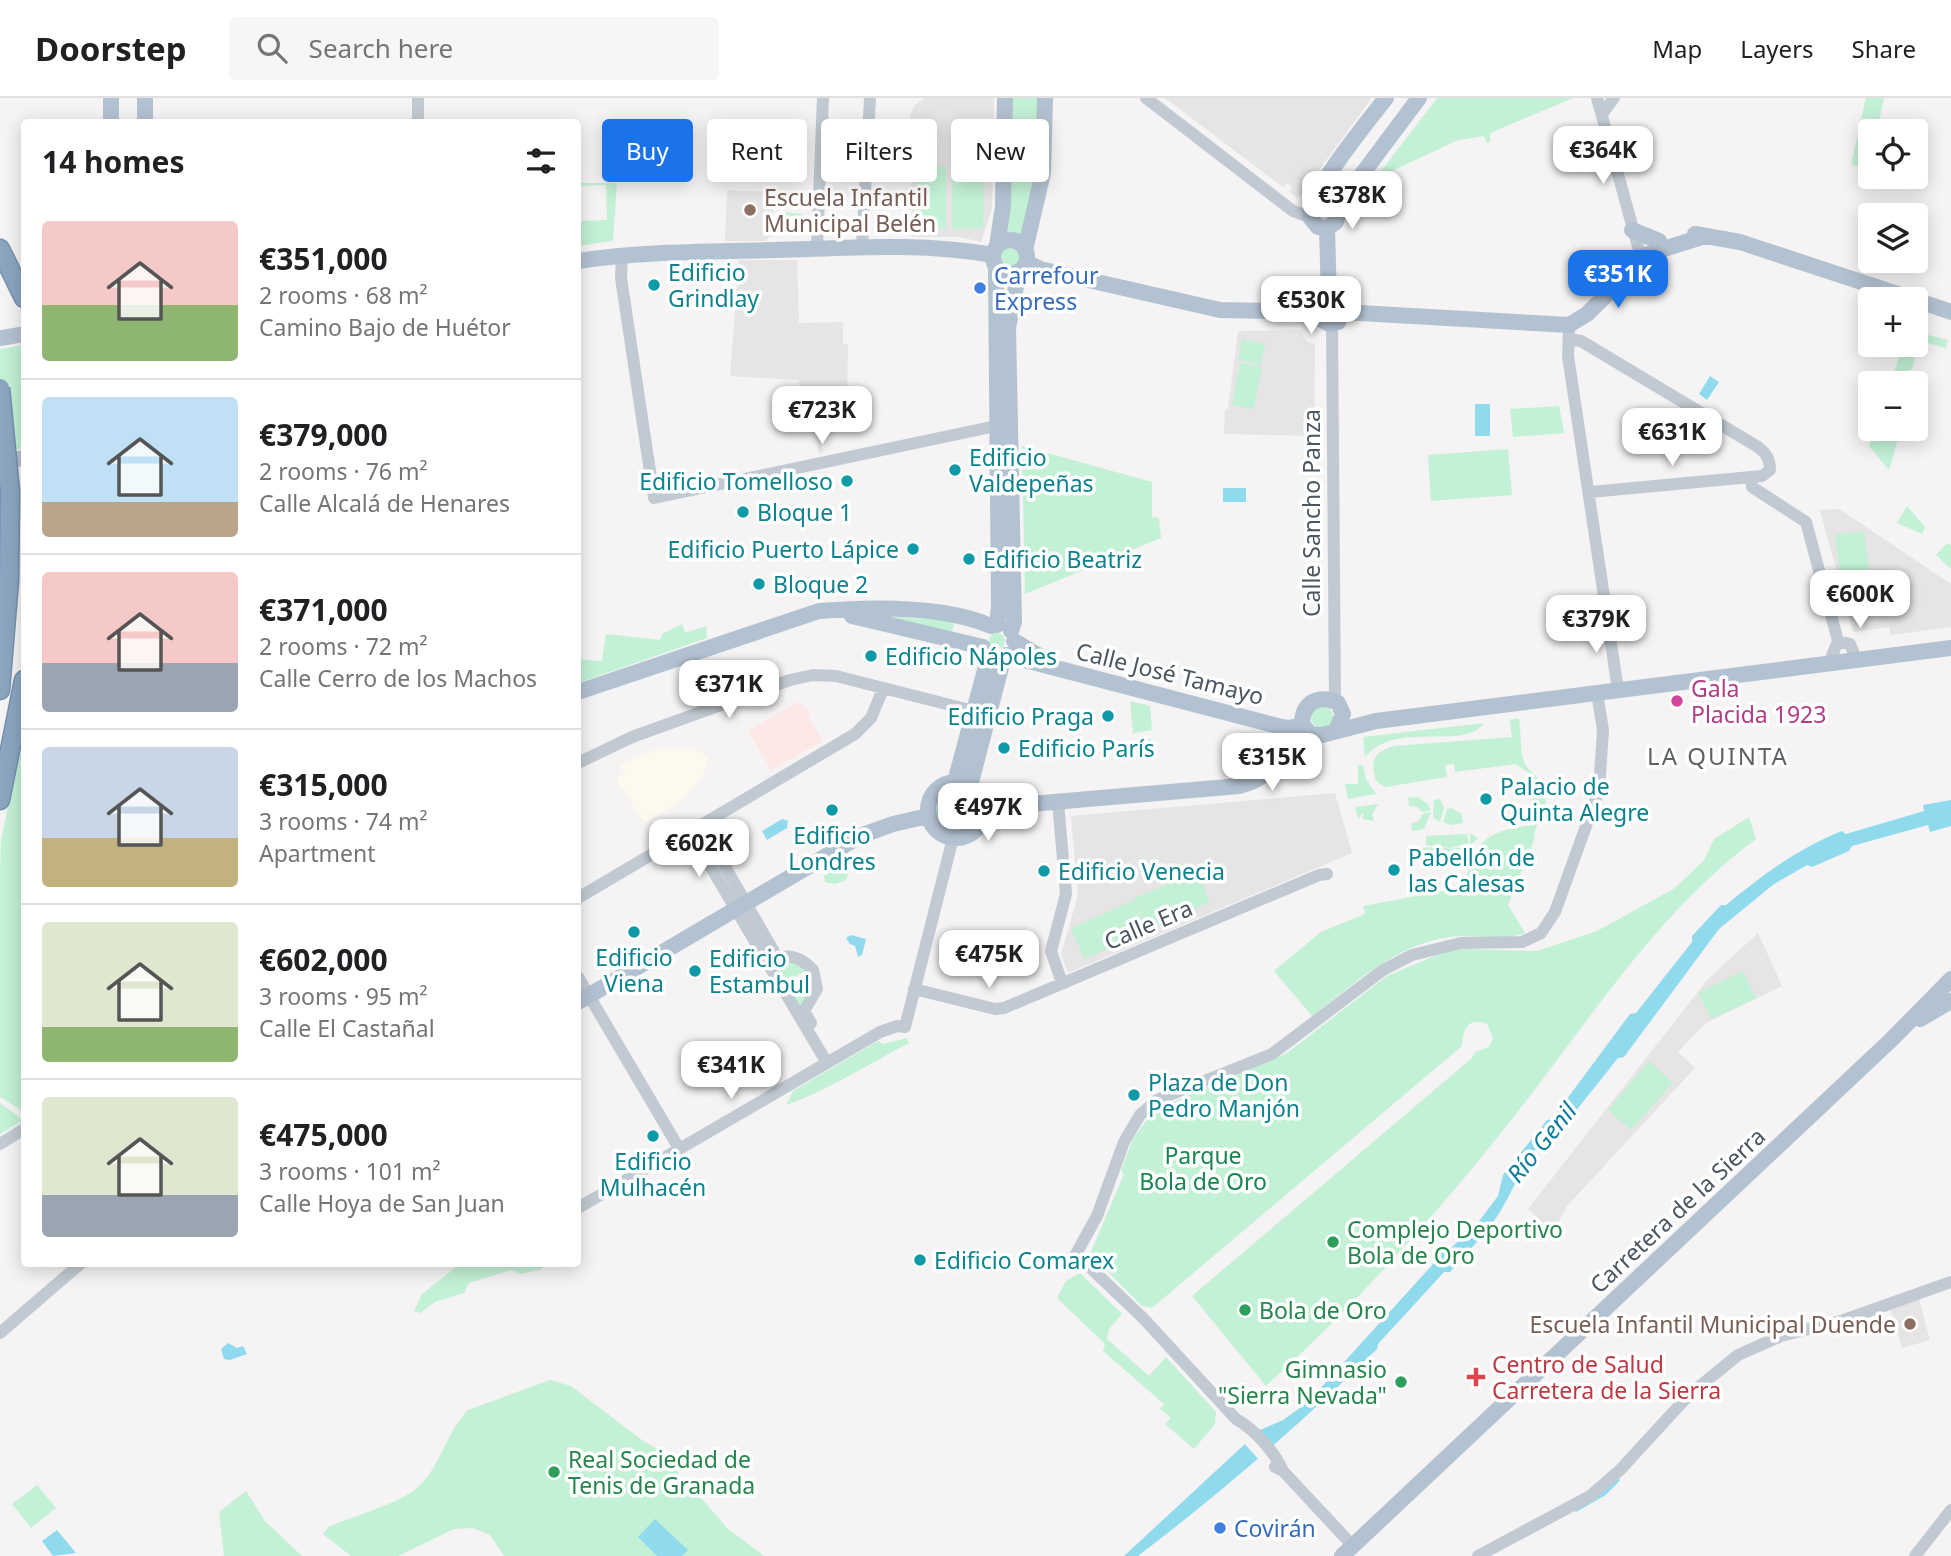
<!DOCTYPE html>
<meta charset="utf-8">
<style>
body{margin:0;font-family:"Noto Sans",sans-serif;background:#f6f6f6;color:#202124;height:100vh;display:flex;flex-direction:column;font-size:26px;white-space:nowrap}
*{box-sizing:border-box;margin:0}
p{font-size:23px;color:#757577}
.icon{flex:none;width:38px;height:38px;fill:none;stroke:currentColor;stroke-width:2;stroke-linecap:round;stroke-linejoin:round}
.map{position:relative;flex:1;overflow:hidden}
.drawer{position:absolute;left:21px;top:21px;width:560px;height:1148px;display:flex;flex-direction:column;background:#fff;border-radius:7px;box-shadow:0 4px 18px #0003}
.drawer>*{flex:none}
.top-card{position:absolute;left:602px;top:21px;width:665px;height:63px;display:flex;gap:14px}
.fabs{position:absolute;left:1858px;top:21px;display:grid;gap:14px}
.fabs a{display:grid;place-items:center;width:70px;height:70px;border-radius:7px;background:#fff;box-shadow:0 4px 18px #0003;font-size:35px}
.price{position:absolute;translate:-50% -60px;padding:0 16px;border-radius:14px;background:#fff;color:#222;font-size:23px;line-height:46px;filter:drop-shadow(0 2px 4px #0008)}
.price::after{content:'';position:absolute;left:50%;top:42px;width:21px;height:16px;margin-left:-10px;background:inherit;clip-path:polygon(0 0,100% 0,50% 100%)}
.price.on{background:#1a73e8;color:#fff}
ul{padding:0;list-style:none}
li{display:flex;align-items:center;gap:21px;height:175px;padding:0 21px}
li+li{border-top:2px solid #e0e0e0}
li span{display:grid;place-items:center;flex:none;width:196px;height:140px;border-radius:7px;color:#555}
li>.icon{margin-inline-start:auto}
span .icon{width:84px;height:84px;fill:#fffc;stroke-width:1}
li b{font-size:30px}
h2{display:flex;justify-content:space-between;align-items:center;height:84px;padding:0 21px;font-size:30px}
.chip{padding:0 24px;border-radius:7px;background:#fff;box-shadow:0 4px 18px #0003;font-size:24px;line-height:63px}
.chip.on{background:#1a73e8;color:#fff}
header{display:flex;align-items:center;gap:42px;box-sizing:border-box;height:98px;padding:0 35px;background:#fff;border-bottom:2px solid #e0e0e0}
header strong{font-size:33px}
nav{display:flex;gap:38px;margin-inline-start:auto;font-size:24px}
.search{width:490px;height:63px;background:#f6f6f6;display:flex;align-items:center;gap:18px;box-sizing:border-box;padding:0 24px;border-radius:7px;color:#757577;font-size:26px}
.map>svg:first-child{display:block}
.commercial{fill:#fdf9ef}
.education{fill:#e6e4e5}
.medical{fill:#fce8e6}
.green{fill:#c3f1d5}
.water{fill:#90daee}
.pier{fill:#f5f3f3}
.lines{fill:none;stroke-linecap:round;stroke-linejoin:round}
.stream{stroke:#90daee;stroke-width:3.5}
.highway-casing{stroke:#7690ad;stroke-width:21}
.minor{stroke:#c1cad2;stroke-width:12}
.major{stroke:#b3c2d1;stroke-width:16}
.highway{stroke:#8ba5c1;stroke-width:18}
.highway-bridge-casing{stroke:#7690ad;stroke-width:21;stroke-linecap:butt}
.highway-bridge{stroke:#8ba5c1;stroke-width:18}
.education-dot{fill:#8d6e63;stroke:#fff;stroke-width:2.5}
.culture-dot{fill:#0f9aa8;stroke:#fff;stroke-width:2.5}
.shop-dot{fill:#3f7fe0;stroke:#fff;stroke-width:2.5}
.hotel-dot{fill:#d1479c;stroke:#fff;stroke-width:2.5}
.leisure-dot{fill:#2e9e5b;stroke:#fff;stroke-width:2.5}
.health-dot{fill:#e0444e;stroke:#fff;stroke-width:2.5}
.labels{text-anchor:middle;dominant-baseline:central;stroke-width:7;stroke-linejoin:round;paint-order:stroke}
.education-label{font-size:23px;fill:#785e54;stroke:#fff;text-anchor:start}
.culture-label{font-size:23px;fill:#0d838f;stroke:#fff;text-anchor:start}
.shop-label{font-size:23px;fill:#366cbe;stroke:#fff;text-anchor:start}
.street-label{font-size:23px;fill:#4a5661;stroke:#fff}
.hotel-label{font-size:23px;fill:#b23c85;stroke:#fff;text-anchor:start}
.park-label{font-size:23px;fill:#17864f;stroke:#fff}
.leisure-label{font-size:23px;fill:#27864d;stroke:#fff;text-anchor:start}
.health-label{font-size:23px;fill:#be3a42;stroke:#fff;text-anchor:start}
.neighbourhood-label{font-size:24px;letter-spacing:2px;fill:#5f6368;stroke:#fff}
.water-label{font-size:24px;font-style:italic;fill:#0c7c9b;stroke:#fff}
</style>
<header>
<strong>Doorstep</strong>
<div class="search"><svg class="icon" aria-label="search" viewBox="0 0 24 24"><circle cx="10" cy="10" r="6"/><path d="M15 15l6 6"/></svg>Search here</div>
<nav><a>Map</a><a>Layers</a><a>Share</a></nav>
</header>
<div class="map">
<svg width="1951" height="1458" viewBox="0 0 1951 1458">
<rect width="100%" height="100%" fill="#f5f3f3"/>
<path class="commercial" d="M695,650L708,660L704,677L679,705L644,725L616,680L625,675L620,667L656,651Z"/>
<path class="education" d="M925,0H994L992,111L981,144L960,139H912L910,17L915,7Z
M1165,0H1369L1371,1L1300,98L1296,99L1289,94L1292,89L1286,85L1283,89Z
M727,92L774,94L772,137L765,143H725Z
M739,162H797L799,225L843,224V246H848L847,311L817,312L823,355L819,356L812,312L804,309L801,303L799,282L730,278Z
M1301,232L1306,243L1315,246L1314,338L1224,336L1225,311H1228L1238,233Z
M1839,411L1951,486V529L1891,537L1889,529L1853,534L1820,412Z
M1335,695L1352,755L1068,875L1061,856L1078,797L1071,718Z
M1758,835L1782,888L1706,925L1678,954L1695,970L1567,1108L1553,1134L1528,1111L1708,881Z
M1919,1201L1930,1242L1902,1250L1890,1211Z"/>
<path class="medical" d="M798,604L809,612L808,617L823,643L771,672L748,633Z"/>
<path class="green" d="M1010,0H1040L1038,74L1026,139L1005,133Z
M1437,0H1573L1490,35V44L1487,45L1484,38L1458,42L1375,81Z
M1866,0H1884L1877,33H1871L1868,71L1851,67Z
M946,68V130L916,131V69Z
M952,69H984L983,130L952,131Z
M578,85H617L613,143L578,148V123L607,122L606,87L578,88Z
M783,114L803,116L802,133L782,132Z
M1000 158a10 10 0 1 1 20 0a10 10 0 1 1-20 0Z
M1916,234L1948,242L1946,250L1920,243L1912,271L1892,283L1902,247H1916Z
M1242,241L1265,246L1261,267L1238,262Z
M24,247V350L0,355V251Z
M1240,265L1262,269L1254,311L1232,307Z
M1559,308L1564,335L1513,339L1510,311Z
M1874,331H1896L1895,335L1899,337L1889,372L1869,348Z
M1022,348L1152,384V419L1159,420L1161,440L1025,496Z
M1508,351L1512,397L1431,403L1428,357Z
M1907,408L1925,429L1922,436L1897,425Z
M1864,433L1871,487L1842,490L1835,436Z
M1947,445L1951,447V471L1936,457Z
M883,518L955,523L951,536Z
M682,526L685,535L706,528L707,540L578,585V561L602,563L606,536L660,542L662,536Z
M989 543a8 8 0 1 1 16 0a8 8 0 1 1-16 0Z
M1130,603L1150,608L1152,632L1133,635Z
M1311 619a11 11 0 1 1 22 0a11 11 0 1 1-22 0Z
M1519,620C1521,634 1520,652 1524,664C1529,675 1543,680 1546,695C1548,713 1533,726 1534,742L1508,807L1525,835C1503,844 1474,835 1450,839C1394,847 1356,885 1312,918L1274,873L1321,834L1365,816L1363,808L1464,789C1475,741 1486,733 1534,727L1529,675L1516,666L1455,674L1454,666L1445,667L1447,679L1385,689L1376,683C1370,662 1373,655 1394,648L1512,639L1510,622Z
M1484,625C1463,654 1397,621 1365,659L1363,639Z
M24,626V1014L0,999V776L1,743Z
M1134 649a10 10 0 1 1 20 0a10 10 0 1 1-20 0Z
M1358,667H1363L1366,681L1376,696L1348,701L1345,686H1358Z
M951,691C968,691 978,701 977,718L963,733H949L935,718L940,699Z
M1418,699L1428,706L1431,712L1422,714L1417,709L1409,708L1408,700Z
M1440,701L1444,710L1440,724L1433,720L1434,702Z
M1378,706L1372,717L1374,723L1363,721V715L1358,721L1355,709Z
M1451,710L1462,716L1463,725L1451,727L1443,724L1447,711Z
M1431,714L1424,731L1412,733L1411,726L1420,722L1422,716Z
M1749,719L1756,741C1661,811 1595,914 1523,1007C1445,1107 1361,1202 1266,1288L1192,1198L1472,960L1475,954L1489,949L1493,940L1487,926C1467,918 1463,933 1462,948L1152,1210L1142,1208L1090,1156L1124,1076L1121,1072L1133,1041L1154,1012L1287,955L1387,878L1442,855L1464,851L1537,853L1597,833L1675,790L1704,762L1714,741Z
M1470,735L1478,740C1468,753 1431,762 1417,752C1434,745 1453,756 1470,746Z
M1467,736L1469,745L1451,750L1426,747V738Z
M846,764L850,772L846,782L835,786L825,784L824,778Z
M1197,774L1210,804L1147,831L1134,800Z
M1134,802L1147,834L1084,861L1071,830Z
M788,861L808,871L784,886L775,867Z
M1743,873L1756,900L1711,921L1698,895Z
M811,877L813,891L801,908H798L787,892Z
M907,940L909,945C868,966 829,992 786,1007L793,993L878,943L883,946Z
M1649,963L1673,985L1631,1032L1608,1012Z
M0,1005L23,1022L0,1036Z
M460,1166H542V1171L521,1176L511,1172L469,1185L464,1195L435,1204L420,1215L414,1213L422,1196Z
M1080,1175L1122,1216L1109,1231L1107,1241L1149,1278L1166,1259L1216,1314L1215,1326L1194,1351L1165,1326L1171,1320L1160,1311L1164,1306L1103,1253L1105,1246L1057,1200L1066,1183Z
M550,1282L571,1288L642,1342L668,1357L687,1390L704,1403L727,1430L764,1458H504L490,1437L473,1430L454,1431L398,1458H351L323,1436L328,1429C351,1419 401,1405 418,1389C441,1368 446,1334 468,1312Z
M37,1387L56,1410L31,1430L12,1406Z
M246,1393L265,1423L302,1458H224L219,1414Z"/>
<path class="water" d="M1710,278L1719,284L1707,302L1699,296Z
M1475,306H1490V338H1475Z
M1223,390H1246V404H1223Z
M1951,702V728L1930,734L1928,727L1852,748L1849,753L1812,769L1807,767L1774,786L1719,831L1624,959L1618,960L1563,1029C1528,1043 1516,1091 1496,1120C1483,1139 1465,1156 1450,1174H1444L1378,1246L1377,1251C1302,1325 1222,1394 1138,1458H1124L1260,1332L1283,1322L1307,1305L1434,1165L1436,1156L1448,1153L1480,1122L1498,1098L1503,1077L1547,1022L1552,1021L1630,916L1636,915L1692,844V838L1721,807H1726C1762,777 1799,750 1842,733L1846,736L1924,713L1923,707Z
M782,721L788,723L787,730L767,742L762,733Z
M851,837L866,841L862,857L858,859L855,848L850,846L846,840Z
M228,1245L237,1250L243,1248L247,1256L230,1262L224,1261L221,1251Z
M655,1421L688,1452L682,1458H657L638,1439Z
M57,1432L76,1455L53,1458L42,1443Z"/>
<path class="pier" d="M1258,1330L1277,1351L1261,1364L1242,1343Z"/>
<g class="lines">
<path class="stream" d="M1576,1412L1604,1396L1618,1382"/>
<g class="highway-casing">
<path id="highway" d="M0,151L24,200
M0,592L9,483L10,393
M0,702L24,582"/>
</g>
<path class="minor" d="M418,0V24
M1146,0L1293,113L1310,119
M1597,0L1638,149
M1602,16L1614,0
M862,148L870,0
M817,149L823,0
M622,157L621,180L654,400L996,328
M1332,226L1335,603
M1569,234L1568,258L1618,592
M1569,241L1581,243L1758,349C1766,355 1770,361 1770,372L1762,378L1590,394
M1751,380L1752,389L1806,424L1838,543L1829,565
M1838,543L1850,546L1856,561
M578,665L632,639L790,582L813,577L836,578L974,613
M1058,704L1066,796L1051,853L1062,885
M701,727L777,859
M690,734L827,965
M578,800L855,636L871,620L883,591
M767,865C785,854 799,857 813,872L817,891L804,913L811,925
M578,879L680,1052
M914,891L995,911L1004,910L1319,777L1327,776
M897,928L905,929L953,740
M0,1046L24,1031
M578,1110L880,934L897,928
M0,1235L80,1166
M1275,1369L1283,1373L1353,1448
M1283,1373C1275,1354 1254,1331 1236,1321L1144,1221L1076,1156L1097,1118L1124,1044L1140,1017L1157,1002L1272,956L1383,872L1412,857L1461,845L1522,844L1541,835L1555,814L1599,692L1603,632L1597,595
M1478,1458L1590,1398L1620,1372L1688,1298L1738,1257L1781,1238L1844,1222L1951,1184
M1915,1458L1951,1412"/>
<path class="major" d="M111,0V24
M145,0V24
M1386,0C1368,23 1309,94 1310,119L1318,129L1327,130L1336,124L1342,103L1419,0
M1327,130L1329,202
M1632,132L1659,143
M1695,136L1740,144L1913,201
M993 159a17 17 0 1 1 34 0a17 17 0 1 1-34 0Z
M997,148L1003,108L1005,0
M1025,152L1043,75L1045,0
M578,163C643,153 708,154 775,152C848,150 920,144 993,157
M1026,164L1040,171L1220,212L1318,214
M996,168L999,509L997,527
M1916,202L1951,214
M1318,214L1320,221L1329,226L1338,224L1342,214
M1342,214L1569,227L1587,216L1648,156L1705,138
M2,240L24,236
M19,361L24,360
M852,518L983,549
M1011,533L1014,524L1008,230L1019,173
M1014,543L1051,565
M1006,557L1278,628L1289,630L1302,627
M578,594L819,513C870,509 943,507 991,528
M1336,632L1343,616L1338,605C1318,596 1302,604 1302,627L1311,636L1322,637L1376,623L1951,550
M955,684L989,557
M928 712a28 28 0 1 1 56 0a28 28 0 1 1-56 0Z
M970,688L1004,558
M983,710L1239,688C1276,679 1281,653 1311,636
M578,904L860,738L893,726L928,718
M1920,921L1951,903
M1342,1458L1890,943L1951,881"/>
<use href="#highway" class="highway"/>
<g class="highway-bridge-casing">
<path id="highway-bridge" d="M0,290L10,393"/>
</g>
<use href="#highway-bridge" class="highway-bridge"/>
</g>
<g class="education-dot">
<circle cx="750" cy="112" r="7"/>
<circle cx="1910" cy="1226" r="7"/>
</g>
<g class="culture-dot">
<circle cx="654" cy="187" r="7"/>
<circle cx="955" cy="372" r="7"/>
<circle cx="847" cy="383" r="7"/>
<circle cx="743" cy="414" r="7"/>
<circle cx="913" cy="451" r="7"/>
<circle cx="969" cy="461" r="7"/>
<circle cx="759" cy="486" r="7"/>
<circle cx="871" cy="558" r="7"/>
<circle cx="1108" cy="618" r="7"/>
<circle cx="1004" cy="650" r="7"/>
<circle cx="1486" cy="701" r="7"/>
<circle cx="832" cy="712" r="7"/>
<circle cx="1394" cy="772" r="7"/>
<circle cx="1044" cy="773" r="7"/>
<circle cx="634" cy="834" r="7"/>
<circle cx="695" cy="873" r="7"/>
<circle cx="1134" cy="997" r="7"/>
<circle cx="653" cy="1038" r="7"/>
<circle cx="920" cy="1162" r="7"/>
</g>
<g class="shop-dot">
<circle cx="980" cy="190" r="7"/>
<circle cx="1220" cy="1430" r="7"/>
</g>
<circle class="hotel-dot" cx="1677" cy="603" r="7"/>
<g class="leisure-dot">
<circle cx="1333" cy="1144" r="7"/>
<circle cx="1245" cy="1212" r="7"/>
<circle cx="1401" cy="1284" r="7"/>
<circle cx="554" cy="1374" r="7"/>
</g>
<path class="health-dot" d="M1472.5 1268.5h7v7h7v7h-7v7h-7v-7h-7v-7h7z"/>
<g class="labels">
<g class="education-label">
<text x="764" y="99">Escuela Infantil<tspan x="764" dy="26">Municipal Belén</tspan></text>
<text x="1896" y="1226" text-anchor="end">Escuela Infantil Municipal Duende</text>
</g>
<g class="culture-label">
<text x="668" y="174">Edificio<tspan x="668" dy="26">Grindlay</tspan></text>
<text x="969" y="359">Edificio<tspan x="969" dy="26">Valdepeñas</tspan></text>
<text x="833" y="383" text-anchor="end">Edificio Tomelloso</text>
<text x="757" y="414">Bloque 1</text>
<text x="899" y="451" text-anchor="end">Edificio Puerto Lápice</text>
<text x="983" y="461">Edificio Beatriz</text>
<text x="773" y="486">Bloque 2</text>
<text x="885" y="558">Edificio Nápoles</text>
<text x="1094" y="618" text-anchor="end">Edificio Praga</text>
<text x="1018" y="650">Edificio París</text>
<text x="1500" y="688">Palacio de<tspan x="1500" dy="26">Quinta Alegre</tspan></text>
<text x="832" y="737" text-anchor="middle">Edificio<tspan x="832" dy="26">Londres</tspan></text>
<text x="1408" y="759">Pabellón de<tspan x="1408" dy="26">las Calesas</tspan></text>
<text x="1058" y="773">Edificio Venecia</text>
<text x="634" y="859" text-anchor="middle">Edificio<tspan x="634" dy="26">Viena</tspan></text>
<text x="709" y="860">Edificio<tspan x="709" dy="26">Estambul</tspan></text>
<text x="1148" y="984">Plaza de Don<tspan x="1148" dy="26">Pedro Manjón</tspan></text>
<text x="653" y="1063" text-anchor="middle">Edificio<tspan x="653" dy="26">Mulhacén</tspan></text>
<text x="934" y="1162">Edificio Comarex</text>
</g>
<g class="shop-label">
<text x="994" y="177">Carrefour<tspan x="994" dy="26">Express</tspan></text>
<text x="1234" y="1430">Covirán</text>
</g>
<g class="street-label">
<text transform="translate(1311 415) rotate(-90)">Calle Sancho Panza</text>
<text transform="translate(1170 575) rotate(14)">Calle José Tamayo</text>
<text transform="translate(1148 826) rotate(-23)">Calle Era</text>
<text transform="translate(1677 1112) rotate(-43)">Carretera de la Sierra</text>
</g>
<g class="hotel-label">
<text x="1691" y="590">Gala<tspan x="1691" dy="26">Placida 1923</tspan></text>
</g>
<g class="park-label">
<text x="1203" y="1057">Parque<tspan x="1203" dy="26">Bola de Oro</tspan></text>
</g>
<g class="leisure-label">
<text x="1347" y="1131">Complejo Deportivo<tspan x="1347" dy="26">Bola de Oro</tspan></text>
<text x="1259" y="1212">Bola de Oro</text>
<text x="1387" y="1271" text-anchor="end">Gimnasio<tspan x="1387" dy="26">"Sierra Nevada"</tspan></text>
<text x="568" y="1361">Real Sociedad de<tspan x="568" dy="26">Tenis de Granada</tspan></text>
</g>
<g class="health-label">
<text x="1492" y="1266">Centro de Salud<tspan x="1492" dy="26">Carretera de la Sierra</tspan></text>
</g>
<g class="neighbourhood-label">
<text x="1718" y="657">LA QUINTA</text>
</g>
<g class="water-label">
<text transform="translate(1541 1044) rotate(-51)">Río Genil</text>
</g>
</g>
</svg>
<div class="fabs">
<a><svg class="icon" aria-label="locate" viewBox="0 0 24 24"><circle cx="12" cy="12" r="6"/><path d="M12 2v4M12 18v4M2 12h4M18 12h4"/></svg></a>
<a><svg class="icon" aria-label="layers" viewBox="0 0 24 24"><path d="M12 4l9 5-9 5-9-5zM3 14l9 5 9-5"/></svg></a>
<a>+</a>
<a>−</a>
</div>
<b class="price" style="left:1603px;top:88px">€364K</b>
<b class="price" style="left:1352px;top:133px">€378K</b>
<b class="price on" style="left:1618px;top:212px">€351K</b>
<b class="price" style="left:1311px;top:238px">€530K</b>
<b class="price" style="left:822px;top:348px">€723K</b>
<b class="price" style="left:1672px;top:370px">€631K</b>
<b class="price" style="left:1860px;top:532px">€600K</b>
<b class="price" style="left:1596px;top:557px">€379K</b>
<b class="price" style="left:729px;top:622px">€371K</b>
<b class="price" style="left:1272px;top:695px">€315K</b>
<b class="price" style="left:988px;top:745px">€497K</b>
<b class="price" style="left:699px;top:781px">€602K</b>
<b class="price" style="left:989px;top:892px">€475K</b>
<b class="price" style="left:731px;top:1003px">€341K</b>
<div class="top-card">
<a class="chip on">Buy</a>
<a class="chip">Rent</a>
<a class="chip">Filters</a>
<a class="chip">New</a>
</div>
<section class="drawer">
<h2>14 homes<svg class="icon" aria-label="filters" viewBox="0 0 24 24"><path d="M4 7h16M4 17h16"/><circle cx="9" cy="7" r="2"/><circle cx="15" cy="17" r="2"/></svg></h2>
<ul>
<li><span style="background:linear-gradient(#f6c9c9 60%,#8fb573 0)"><svg class="icon" aria-label="home" viewBox="0 0 24 24"><path d="M3 11l9-7 9 7M6 9v11h12V9"/></svg></span><div><b>€351,000</b><p>2 rooms · 68 m²</p><p>Camino Bajo de Huétor</p></div></li>
<li><span style="background:linear-gradient(#bfe0f5 75%,#b9a48a 0)"><svg class="icon" aria-label="home" viewBox="0 0 24 24"><path d="M3 11l9-7 9 7M6 9v11h12V9"/></svg></span><div><b>€379,000</b><p>2 rooms · 76 m²</p><p>Calle Alcalá de Henares</p></div></li>
<li><span style="background:linear-gradient(#f6c9c9 65%,#9aa5b1 0)"><svg class="icon" aria-label="home" viewBox="0 0 24 24"><path d="M3 11l9-7 9 7M6 9v11h12V9"/></svg></span><div><b>€371,000</b><p>2 rooms · 72 m²</p><p>Calle Cerro de los Machos</p></div></li>
<li><span style="background:linear-gradient(#c9d6e8 65%,#c2b280 0)"><svg class="icon" aria-label="home" viewBox="0 0 24 24"><path d="M3 11l9-7 9 7M6 9v11h12V9"/></svg></span><div><b>€315,000</b><p>3 rooms · 74 m²</p><p>Apartment</p></div></li>
<li><span style="background:linear-gradient(#dfe7d0 75%,#8fb573 0)"><svg class="icon" aria-label="home" viewBox="0 0 24 24"><path d="M3 11l9-7 9 7M6 9v11h12V9"/></svg></span><div><b>€602,000</b><p>3 rooms · 95 m²</p><p>Calle El Castañal</p></div></li>
<li><span style="background:linear-gradient(#dfe7d0 70%,#9aa5b1 0)"><svg class="icon" aria-label="home" viewBox="0 0 24 24"><path d="M3 11l9-7 9 7M6 9v11h12V9"/></svg></span><div><b>€475,000</b><p>3 rooms · 101 m²</p><p>Calle Hoya de San Juan</p></div></li>
</ul>
</section>
</div>
